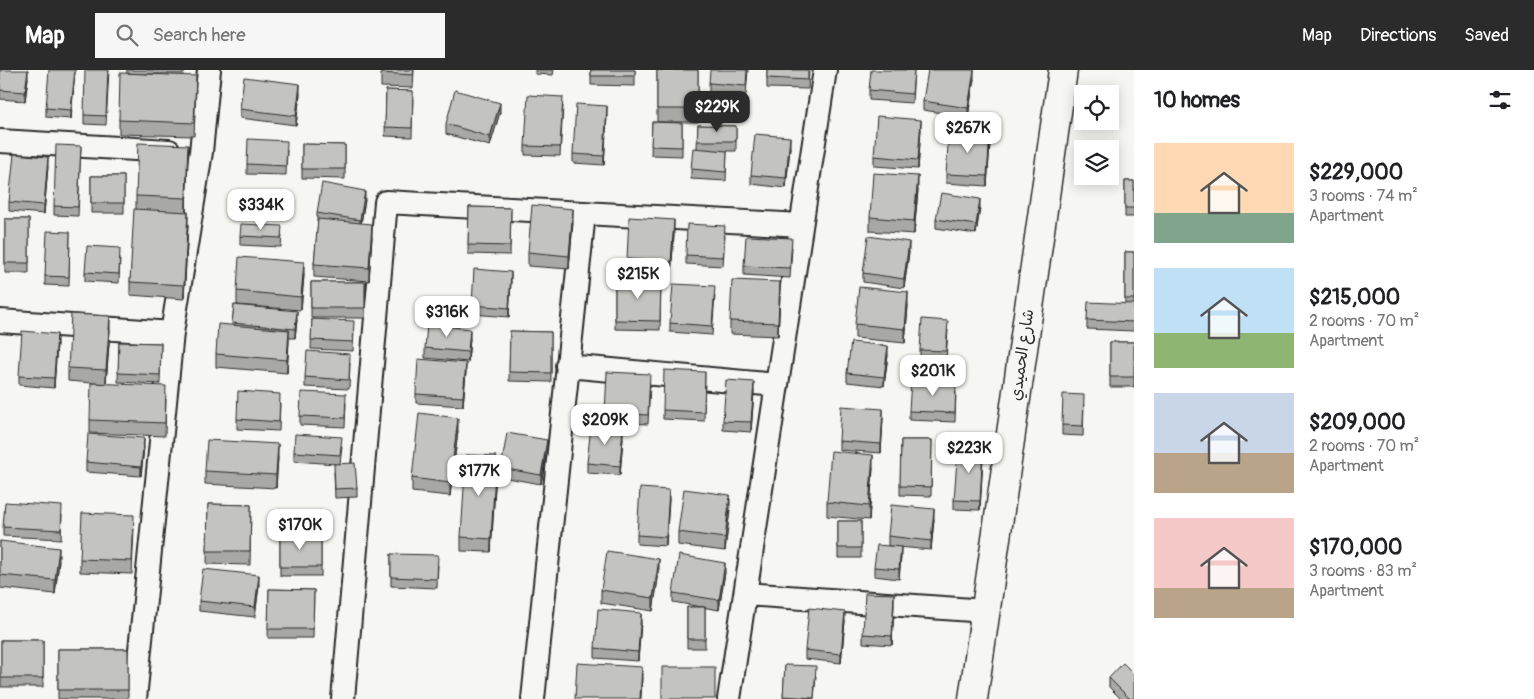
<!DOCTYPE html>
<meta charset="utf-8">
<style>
body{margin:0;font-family:Pangolin,"Playpen Sans Arabic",sans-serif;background:#f6f6f6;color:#202124;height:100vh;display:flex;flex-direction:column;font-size:19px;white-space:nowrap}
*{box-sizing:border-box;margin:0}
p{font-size:16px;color:#757577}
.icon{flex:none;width:28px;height:28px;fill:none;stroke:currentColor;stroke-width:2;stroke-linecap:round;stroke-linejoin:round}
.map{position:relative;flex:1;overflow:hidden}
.panel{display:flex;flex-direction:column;background:#fff;width:400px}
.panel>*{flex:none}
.controls{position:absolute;left:1074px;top:15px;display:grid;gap:10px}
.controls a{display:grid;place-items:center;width:45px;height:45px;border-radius:0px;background:#fff;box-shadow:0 2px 12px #0003;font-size:25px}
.price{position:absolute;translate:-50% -42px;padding:0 11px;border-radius:10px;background:#fff;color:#222;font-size:16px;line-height:32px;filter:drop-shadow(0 1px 2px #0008)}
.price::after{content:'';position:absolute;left:50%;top:30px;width:15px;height:11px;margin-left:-8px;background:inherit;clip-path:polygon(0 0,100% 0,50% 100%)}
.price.active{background:#2b2b2b;color:#fff}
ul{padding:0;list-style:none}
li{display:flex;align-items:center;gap:15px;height:125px;padding:0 20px}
li span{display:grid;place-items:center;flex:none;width:140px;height:100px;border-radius:0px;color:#555}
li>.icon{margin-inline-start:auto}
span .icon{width:60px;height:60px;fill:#fffc;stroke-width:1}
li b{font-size:21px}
h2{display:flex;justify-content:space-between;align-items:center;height:60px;padding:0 20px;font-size:21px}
header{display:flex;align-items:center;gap:30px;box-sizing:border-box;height:70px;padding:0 25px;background:#2b2b2b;color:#fff}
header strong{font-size:24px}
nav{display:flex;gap:28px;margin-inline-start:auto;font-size:18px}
.search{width:350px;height:45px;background:#f6f6f6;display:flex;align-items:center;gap:12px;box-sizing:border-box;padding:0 18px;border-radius:0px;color:#757577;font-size:19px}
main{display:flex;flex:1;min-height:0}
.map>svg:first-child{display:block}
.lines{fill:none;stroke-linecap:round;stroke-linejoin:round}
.minor-casing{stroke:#2b2b2b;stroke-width:26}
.tertiary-casing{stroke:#2b2b2b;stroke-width:31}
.minor{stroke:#f6f6f2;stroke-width:22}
.tertiary{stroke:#f6f6f2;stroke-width:28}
.wall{fill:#a8a8a5;stroke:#2b2b2b}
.shaded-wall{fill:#888886;stroke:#2b2b2b}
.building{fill:#c3c3c0;stroke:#2b2b2b}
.labels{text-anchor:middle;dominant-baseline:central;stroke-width:4;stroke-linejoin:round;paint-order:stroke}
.street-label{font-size:16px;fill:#2b2b2b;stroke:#f6f6f2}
</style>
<header>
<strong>Map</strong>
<div class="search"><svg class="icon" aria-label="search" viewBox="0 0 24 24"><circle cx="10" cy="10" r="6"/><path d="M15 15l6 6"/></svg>Search here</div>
<nav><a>Map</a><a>Directions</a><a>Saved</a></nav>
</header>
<main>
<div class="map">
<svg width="1134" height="629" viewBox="0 0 1134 629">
<rect width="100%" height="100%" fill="#f6f6f2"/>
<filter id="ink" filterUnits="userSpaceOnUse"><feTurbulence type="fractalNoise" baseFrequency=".02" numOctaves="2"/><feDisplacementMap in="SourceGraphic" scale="10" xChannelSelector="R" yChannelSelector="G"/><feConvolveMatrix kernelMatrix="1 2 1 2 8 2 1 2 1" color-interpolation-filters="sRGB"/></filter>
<g filter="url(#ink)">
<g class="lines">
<g class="minor-casing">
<path id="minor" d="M0,71L169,81
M0,251L172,263
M567,296L777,315
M745,524L986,541
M135,629L172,263L201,82L209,0
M343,629L386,132L801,155
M533,629L584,143
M729,629L825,0"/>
</g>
<g class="tertiary-casing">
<path id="tertiary" d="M973,629L1063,0"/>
</g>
<use href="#minor" class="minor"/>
<use href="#tertiary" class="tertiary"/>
</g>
<path class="wall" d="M0,0L28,8L25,31L0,29Z
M75,0L71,49L46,47V38Z
M109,0L106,55L84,54V45Z
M127,0H184V4H129L196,19L194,66L119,64V50Z
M381,0H414L413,18L381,17Z
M535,0H554L553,5L535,4Z
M591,0H635V16L591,15Z
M657,0H698V52H657Z
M748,0L746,25L709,23V13Z
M767,0H809L808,19L767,18Z
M914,0L912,33L869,30V20Z
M974,9L968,47L923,40V31Z
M386,20L413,21L412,67L385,66Z
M300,24L296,55L240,48V39Z
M563,36L560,86L525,85V76Z
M500,42L490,76L446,64V54Z
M607,45L604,95L573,93V84Z
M652,52L682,53V86L651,85Z
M698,55L736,56V81H727L726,111L691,109V99L697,78Z
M921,59L918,99L874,96V86Z
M990,73L987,116L946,113V104Z
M302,74L345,75V109L302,108Z
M81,76L78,146L54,145V136Z
M790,77L786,118L751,114V105Z
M287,80L286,105L247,104V94Z
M188,88L186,142L188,155L184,229L130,225V212L136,139V126Z
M48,96L44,144L9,141V132Z
M91,106H124V143H91Z
M1125,111H1134V147H1125Z
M918,120L914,164L870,161V147Z
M365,130L361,153L372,167L369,211L314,207V194L318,152H317V143Z
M469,137L511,138L510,185L468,184Z
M980,138L976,164L936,158V149Z
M5,149H29V203H5Z
M573,152L569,199L528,196V182Z
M70,162L69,216L45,215V206Z
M674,164L671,205L627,203V189Z
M282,165L281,177L240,175V166Z
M725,165L723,196L686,194V185Z
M792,177L790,208L744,205V196Z
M909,182L904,218L863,212V203Z
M1125,182H1134V261L1087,259V250L1125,233Z
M120,187L119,213L85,211V202Z
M304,205L301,240L237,235V221Z
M615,210L661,211L660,260L615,259Z
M511,211L509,247L472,244V235Z
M311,212H365V248H311Z
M715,225L712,265L670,262V253Z
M780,225L778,266L730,264V251Z
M234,235L297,250L295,268H289L287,303L216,297V284L232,255Z
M908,235L905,273L855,268V254Z
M312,249L354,260L353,281L311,279Z
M110,260L106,314L166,329L165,366L90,363V350L105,314L68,311V298Z
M948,260L946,291L920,289V280Z
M510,261L551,262V312L509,311Z
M470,268L468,292L425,288V278Z
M119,272L161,273L160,314L118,312Z
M1110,272H1134V317H1110Z
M57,273L54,318L19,315V306Z
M888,285L884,316L847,312V303Z
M350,293L349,319L305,317V307Z
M466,302L463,336L416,333V324Z
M705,302L704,351L663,349V340Z
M650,313L648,354L605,352V343Z
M754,321L751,362L723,360V351Z
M956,322L955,352L909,350V341Z
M280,333L279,361L237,359V349Z
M346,333L345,357L300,355V346Z
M1084,335L1083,366L1062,365V355Z
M883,348L881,383L839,380V371Z
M458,361L450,426L412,422V408Z
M623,368L620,405L587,403V393Z
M901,370H932L931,426L900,425Z
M342,376L340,394L357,418V427L335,428L334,403L336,394L294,391V382Z
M144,377L141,406L86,402V392Z
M547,379L541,414L501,407V398Z
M278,387L276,418L205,414V401Z
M983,387L980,440L954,439V430Z
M873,398L869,450L827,446V432Z
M496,400L491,482L461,481V467Z
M669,429L666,476L637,474V465Z
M208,434L251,435L250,495L207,494Z
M730,439L725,481L678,475V462Z
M62,445L61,469L3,466V457Z
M934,449L931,480L888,476V466Z
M838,451H861V488H838Z
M134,458L132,504L80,502V489Z
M280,465H321V506H280Z
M0,471L59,491L55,524L0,518Z
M391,484L438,495L437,518L391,516Z
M901,486L899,509L874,506V497Z
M659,502L653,541L601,533V520Z
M725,502L719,540L673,532V523Z
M259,515L255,547L199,541V531Z
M269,519L314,520L313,568H268Z
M894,534L892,575L863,573V564Z
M687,537H705V578H687Z
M845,551L841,593L805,589V580Z
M641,552L638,591L595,588V578Z
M1,570H43V617H1Z
M58,579H128V629H58Z
M785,595L816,606L814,629H783Z
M1109,608L1134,629H1121L1109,617Z"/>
<path class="shaded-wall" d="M28,0V8L25,31V22Z
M75,0L71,49V40Z
M974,0V9L968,47V38Z
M300,14V24L296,55V46Z
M500,33V42L490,76V67Z
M607,36V45L604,95V86Z
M921,50V59L918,99V90Z
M990,64V73L987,116V106Z
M790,67V77L786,118V108Z
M188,75V88L186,142V128Z
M48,87V96L44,144V135Z
M918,106V120L914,164V151Z
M365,121V130L360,159V150Z
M980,129V138L976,164V155Z
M573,139V152L569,199V186Z
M188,142V155L184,229V215Z
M674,150V164L671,205V192Z
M372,154V167L369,211V198Z
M909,172V182L904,218V209Z
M304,192V205L301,240V227Z
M511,202V211L509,247V238Z
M780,212V225L778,266V253Z
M908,222V235L905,273V259Z
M297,241V250L295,268V259Z
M110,246V260L106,314V300Z
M470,259V268L468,292V282Z
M289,260V273L287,303V290Z
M57,264V273L54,318V308Z
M888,276V285L884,316V307Z
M466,293V302L463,336V327Z
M754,312V321L751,362V352Z
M883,339V348L881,383V374Z
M458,348V361L450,426V413Z
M623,358V368L620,405V396Z
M144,368V377L141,406V397Z
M547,370V379L541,414V405Z
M278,374V387L276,418V405Z
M983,377V387L980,440V431Z
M873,385V398L869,450V436Z
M496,386V400L491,482V469Z
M669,420V429L666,476V467Z
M730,425V439L725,481V468Z
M934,439V449L931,480V471Z
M901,477V486L899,509V499Z
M59,478V491L55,524V510Z
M659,489V502L653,541V528Z
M725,493V502L719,540V530Z
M259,505V515L255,547V537Z
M894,524V534L892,575V566Z
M845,542V551L841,593V584Z
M641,543V552L638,591V582Z
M642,597V610L641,629H640Z"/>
<path class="building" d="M0,0H28L25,22L0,20Z
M49,0H75L71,40L46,38Z
M85,0H108L106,46L84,45Z
M381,0H414L413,5L381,3Z
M591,0H635V6H591Z
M657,0H698V39H657Z
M710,0H747L746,16L709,13Z
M767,0H808V10L767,8Z
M871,0H914L912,24L869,20Z
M928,0H974L968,38L923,31Z
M120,3L196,6L194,53L119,50Z
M244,7L300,14L296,46L240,39Z
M386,20L413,21L412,58L385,57Z
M455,20L500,33L490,67L446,54Z
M528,25L563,27L560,77L525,76Z
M576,34L607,36L604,86L573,84Z
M877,46L921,50L918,90L874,86Z
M652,52L682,53V77L651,76Z
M698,55L736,56V71H697Z
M949,61L990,64L987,106L946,104Z
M755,64L790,67L786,108L751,105Z
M248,69L287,71L286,96L247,94Z
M138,73L188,75L186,128L136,126Z
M302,74L345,75V99H302Z
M56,75L81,76L78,137L54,136Z
M693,78L727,81L726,102L691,99Z
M14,84L48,87L44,135L9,132Z
M873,103L918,106L914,151L870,147Z
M91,106H124V133H91Z
M1125,111H1134V138H1125Z
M322,113L365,121L360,150L317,143Z
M941,123L980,129L976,155L936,149Z
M532,135L573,139L569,186L528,182Z
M469,137L511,138L510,176L468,175Z
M134,139L188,142L184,215L130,212Z
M629,147L674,150L671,192L627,189Z
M5,149H29V193H5Z
M318,149L372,154L369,198L314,194Z
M241,154L282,156L281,168L240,166Z
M687,154L725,156L723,187L686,185Z
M47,161L70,162L69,207L45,206Z
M746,166L792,168L790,198L744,196Z
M868,166L909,172L904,209L863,203Z
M87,176L120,178L119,204L85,202Z
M1125,182H1134V229H1125Z
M239,187L304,192L301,227L237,221Z
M474,199L511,202L509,238L472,235Z
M615,210L661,211L660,251L615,250Z
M732,210L780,212L778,253L730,251Z
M311,212H365V238H311Z
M673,214L715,216L712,256L670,253Z
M859,217L908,222L905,259L855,254Z
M1088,232L1134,234V252L1087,250Z
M234,235L297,241L295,259L232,253Z
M71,244L110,246L106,300L68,298Z
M312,249L354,251L353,272L311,270Z
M922,249L948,251L946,281L920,280Z
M218,254L289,260L287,290L216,284Z
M427,254L470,259L468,282L425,278Z
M22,261L57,264L54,308L19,306Z
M510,261L551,262V303L509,302Z
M119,272L161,273L160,305L118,303Z
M851,272L888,276L884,307L847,303Z
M1110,272H1134V307H1110Z
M307,281L350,284L349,310L305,307Z
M418,289L466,293L463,327L416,324Z
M664,300L705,302L704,342L663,340Z
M607,302L650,304L648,345L605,343Z
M726,310L754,312L751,352L723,351Z
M911,310L956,312L955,343L909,341Z
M91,313L166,316L165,353L90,350Z
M238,321L280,324L279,352L237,349Z
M301,322L346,324L345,348L300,346Z
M1063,324L1084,325L1083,356L1062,355Z
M841,336L883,339L881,374L839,371Z
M419,343L458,348L450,413L412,408Z
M591,356L623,358L620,396L587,393Z
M507,363L547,370L541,405L501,398Z
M88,364L144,368L141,397L86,392Z
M295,364L342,367L340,385L294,382Z
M207,370L278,374L276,405L205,401Z
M901,370H932L931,417L900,416Z
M958,376L983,377L980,431L954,430Z
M831,381L873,385L869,436L827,432Z
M466,385L496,386L491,469L461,467Z
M355,393L357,418L335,419L334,394Z
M640,418L669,420L666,467L637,465Z
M684,419L730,425L725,468L678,462Z
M5,432L62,436L61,460L3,457Z
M208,434L251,435L250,481H207Z
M891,435L934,439L931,471L888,466Z
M82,443L134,445L132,491L80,489Z
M838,451H861V478H838Z
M280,465H321V497H280Z
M0,471L59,478L55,510L0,505Z
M877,475L901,477L899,499L874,497Z
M607,481L659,489L653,528L601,520Z
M391,484L438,485L437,509L391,507Z
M679,485L725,493L719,530L673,523Z
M203,499L259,505L255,537L199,531Z
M269,519L314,520L313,559H268Z
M865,523L894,524L892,566L863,564Z
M687,537H705V569H687Z
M809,538L845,542L841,584L805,580Z
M598,539L641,543L638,582L595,578Z
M1,570H43V608H1Z
M58,579H128V620H58Z
M577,593L642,597L640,629H575Z
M1123,593L1134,604V629H1130L1109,608Z
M785,595L816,596L814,628L783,626Z
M662,597H715V629H662Z"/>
</g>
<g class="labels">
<g class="street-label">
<text transform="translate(1022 285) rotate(-82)">شارع الحميدي</text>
</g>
</g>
</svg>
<div class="controls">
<a><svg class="icon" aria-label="locate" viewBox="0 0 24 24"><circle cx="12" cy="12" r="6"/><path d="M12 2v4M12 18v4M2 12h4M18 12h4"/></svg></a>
<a><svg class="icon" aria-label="layers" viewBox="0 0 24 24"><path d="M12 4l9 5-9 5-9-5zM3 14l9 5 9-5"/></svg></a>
</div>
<b class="price active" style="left:717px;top:63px">$229K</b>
<b class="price" style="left:968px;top:84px">$267K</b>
<b class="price" style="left:261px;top:161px">$334K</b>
<b class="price" style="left:638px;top:230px">$215K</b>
<b class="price" style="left:447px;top:268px">$316K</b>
<b class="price" style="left:933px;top:327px">$201K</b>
<b class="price" style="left:605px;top:376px">$209K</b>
<b class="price" style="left:969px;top:404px">$223K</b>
<b class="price" style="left:479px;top:427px">$177K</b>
<b class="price" style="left:300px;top:481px">$170K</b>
</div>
<section class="panel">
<h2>10 homes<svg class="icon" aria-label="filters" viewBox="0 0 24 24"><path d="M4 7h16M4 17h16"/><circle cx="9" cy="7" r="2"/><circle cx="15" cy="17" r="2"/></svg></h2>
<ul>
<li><span style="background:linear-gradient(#ffd9b3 70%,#7fa58c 0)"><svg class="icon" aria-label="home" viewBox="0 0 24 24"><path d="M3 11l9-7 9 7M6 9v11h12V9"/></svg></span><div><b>$229,000</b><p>3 rooms · 74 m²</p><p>Apartment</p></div></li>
<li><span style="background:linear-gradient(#bfe0f5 65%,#8fb573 0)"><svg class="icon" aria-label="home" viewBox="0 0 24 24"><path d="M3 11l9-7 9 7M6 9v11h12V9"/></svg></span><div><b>$215,000</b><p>2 rooms · 70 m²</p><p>Apartment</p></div></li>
<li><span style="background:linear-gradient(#c9d6e8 60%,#b9a48a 0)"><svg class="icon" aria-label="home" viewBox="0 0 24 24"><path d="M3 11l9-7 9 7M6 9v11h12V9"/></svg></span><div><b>$209,000</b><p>2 rooms · 70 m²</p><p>Apartment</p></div></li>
<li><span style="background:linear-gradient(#f6c9c9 70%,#b9a48a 0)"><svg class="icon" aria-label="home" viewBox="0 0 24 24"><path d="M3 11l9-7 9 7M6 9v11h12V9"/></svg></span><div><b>$170,000</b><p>3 rooms · 83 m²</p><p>Apartment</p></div></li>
</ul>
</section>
</main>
